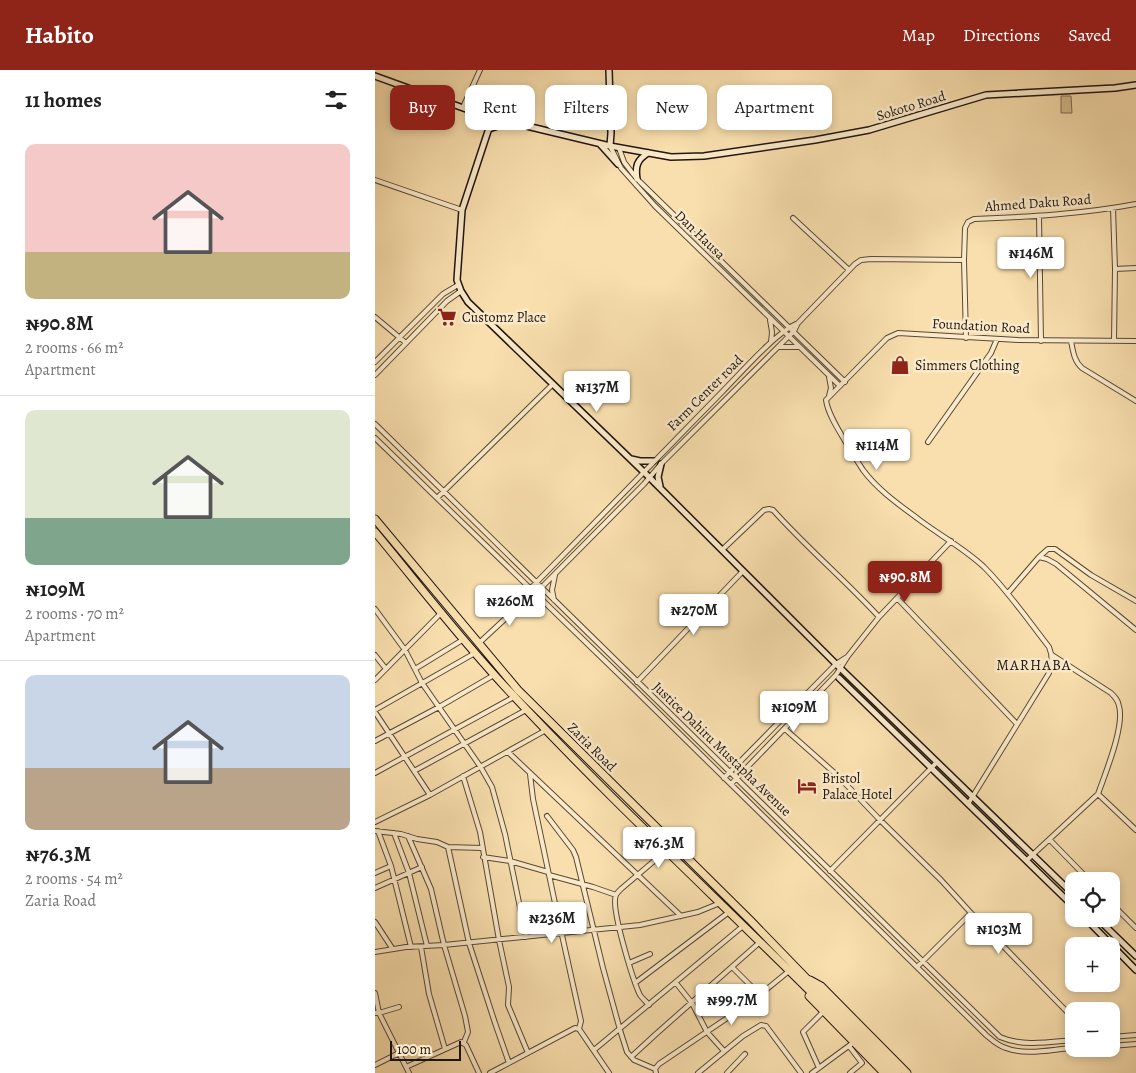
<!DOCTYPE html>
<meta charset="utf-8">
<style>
body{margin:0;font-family:Alegreya,serif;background:#f2f2f2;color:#222;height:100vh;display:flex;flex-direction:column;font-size:19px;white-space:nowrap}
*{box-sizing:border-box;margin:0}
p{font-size:16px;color:#767676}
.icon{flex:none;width:28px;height:28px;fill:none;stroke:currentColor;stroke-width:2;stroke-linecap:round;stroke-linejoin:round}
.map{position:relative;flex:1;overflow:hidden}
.panel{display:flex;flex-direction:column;background:#fff;width:375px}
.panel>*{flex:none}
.guide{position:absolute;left:15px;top:15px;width:475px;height:45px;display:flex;gap:10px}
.buttons{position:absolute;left:690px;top:802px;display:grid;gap:10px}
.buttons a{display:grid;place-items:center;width:55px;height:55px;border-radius:10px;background:#fff;box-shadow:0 2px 8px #0003;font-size:25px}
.scale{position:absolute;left:15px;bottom:12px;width:71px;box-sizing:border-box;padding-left:5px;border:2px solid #211610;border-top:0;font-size:14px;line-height:18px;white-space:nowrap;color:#211610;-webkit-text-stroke:4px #fbeaca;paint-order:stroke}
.price{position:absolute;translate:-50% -42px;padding:0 11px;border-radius:5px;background:#fff;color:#222;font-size:16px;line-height:32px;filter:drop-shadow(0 1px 2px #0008)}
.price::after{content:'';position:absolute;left:50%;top:30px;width:15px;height:11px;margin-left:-8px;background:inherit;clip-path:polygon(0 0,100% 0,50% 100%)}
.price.on{background:#8f2418;color:#fff}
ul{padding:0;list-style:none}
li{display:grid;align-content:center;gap:10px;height:265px;padding:0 25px}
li+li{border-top:1px solid #e0e0e0}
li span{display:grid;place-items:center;height:155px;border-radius:10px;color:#555}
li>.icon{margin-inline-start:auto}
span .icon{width:90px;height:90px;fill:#fffc;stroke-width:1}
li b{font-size:21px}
h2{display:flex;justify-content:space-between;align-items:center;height:60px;padding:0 25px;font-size:21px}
.chip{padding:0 18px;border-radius:10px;background:#fff;box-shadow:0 2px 8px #0003;font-size:18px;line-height:45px}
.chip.on{background:#8f2418;color:#fff}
header{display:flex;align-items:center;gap:30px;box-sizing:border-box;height:70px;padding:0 25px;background:#8f2418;color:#fff}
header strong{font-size:24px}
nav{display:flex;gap:28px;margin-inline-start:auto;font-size:18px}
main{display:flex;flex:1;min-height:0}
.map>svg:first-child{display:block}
.green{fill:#d4bd93;stroke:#7a6a52}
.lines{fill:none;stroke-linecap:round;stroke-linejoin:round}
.street-casing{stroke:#574838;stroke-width:6}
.secondary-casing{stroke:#211610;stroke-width:8}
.highway-casing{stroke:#211610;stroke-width:9}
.street{stroke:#fbeaca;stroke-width:4}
.secondary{stroke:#fbeaca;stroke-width:5}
.highway{stroke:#f9dfae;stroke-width:7}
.labels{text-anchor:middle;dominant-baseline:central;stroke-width:5;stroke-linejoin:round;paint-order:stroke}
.street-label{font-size:14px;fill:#211610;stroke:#fbeaca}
.poi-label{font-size:14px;fill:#211610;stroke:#fbeaca;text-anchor:start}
.neighbourhood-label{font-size:15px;letter-spacing:1px;fill:#211610;stroke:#fbeaca}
</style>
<header>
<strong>Habito</strong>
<nav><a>Map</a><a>Directions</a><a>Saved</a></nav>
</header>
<main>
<section class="panel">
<h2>11 homes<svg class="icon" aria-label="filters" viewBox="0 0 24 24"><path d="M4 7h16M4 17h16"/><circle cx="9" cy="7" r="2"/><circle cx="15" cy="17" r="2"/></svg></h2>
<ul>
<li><span style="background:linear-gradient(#f6c9c9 70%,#c2b280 0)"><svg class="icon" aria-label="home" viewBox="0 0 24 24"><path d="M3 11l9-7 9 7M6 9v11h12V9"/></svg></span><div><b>₦90.8M</b><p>2 rooms · 66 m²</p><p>Apartment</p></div></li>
<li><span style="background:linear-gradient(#dfe7d0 70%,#7fa58c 0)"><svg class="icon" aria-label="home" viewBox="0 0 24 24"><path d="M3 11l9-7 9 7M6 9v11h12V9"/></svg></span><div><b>₦109M</b><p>2 rooms · 70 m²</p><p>Apartment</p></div></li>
<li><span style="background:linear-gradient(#c9d6e8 60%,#b9a48a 0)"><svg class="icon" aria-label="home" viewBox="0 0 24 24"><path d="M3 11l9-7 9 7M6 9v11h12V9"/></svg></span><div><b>₦76.3M</b><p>2 rooms · 54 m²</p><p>Zaria Road</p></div></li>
</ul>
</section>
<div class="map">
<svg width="761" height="1003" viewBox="0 0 761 1003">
<rect width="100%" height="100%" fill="#f9dfae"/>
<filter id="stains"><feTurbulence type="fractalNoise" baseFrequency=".004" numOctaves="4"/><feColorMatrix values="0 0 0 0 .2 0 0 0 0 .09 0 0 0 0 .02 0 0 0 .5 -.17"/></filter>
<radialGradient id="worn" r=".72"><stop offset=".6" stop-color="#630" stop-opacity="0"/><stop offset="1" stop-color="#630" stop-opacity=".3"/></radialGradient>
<path class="green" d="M686,26H696L697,43H686Z"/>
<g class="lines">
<g class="street-casing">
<path id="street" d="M88,37L105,0
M235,76L246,98L280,136L465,316
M244,78L249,92L262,109L470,312
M0,110L87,140
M738,138L740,199L739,271
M664,146L666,271
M418,148L474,200
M740,199L761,198
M0,247L31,273
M395,250L397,262L396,272
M423,253C401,262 365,304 347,322C283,387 219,453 155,519L152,525L160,524L269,414L286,394L419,261L423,253L480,194L486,190L496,189L589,190
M591,268L589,190L590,158L593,152L599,149C653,147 708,144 761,134
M696,271C698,281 699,291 707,298L761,331
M403,277H423
M0,292L68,224L83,215
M0,305L72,231L86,221
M454,307L456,318L454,326
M0,354L625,967C648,977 675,972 699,970
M0,368L256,616L611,965C617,970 623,976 631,978C651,986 678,979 699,978
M553,372L616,283L622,269
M62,428L178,314
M347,480L389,440L394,439L398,440C432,478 470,510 504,547
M664,487L673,479H680L716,505L761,531
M633,523L664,487L672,489L681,494L761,560
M522,528L642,654
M179,530L177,520L180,505
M0,539L30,580L47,613L105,696L117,717L130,764L151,867
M103,574L131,548L152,525
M0,585L11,599
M677,585L736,623C740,627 743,630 744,636C750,656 730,704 723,724
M40,599L89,569
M0,610L67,542
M262,612L368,501
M0,640L100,583
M0,642L55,725
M410,659L463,706L505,750L566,810L596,843
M0,671L64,637L119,605
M133,682L306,846
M39,701L151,640
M0,703L139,627
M155,704L158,729L181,838L206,951L204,959
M88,706L105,762L124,870L134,917L133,935L153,983
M349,708L461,594L472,587
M356,714L461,605L473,586L504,547L576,471
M593,734L674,603C677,593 678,587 674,577C653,550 633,521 609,497C589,478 564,465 542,448C523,434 502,419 488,400C482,391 476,381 470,371C463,359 453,344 451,330L512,268L523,263L643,270L761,271
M172,746L198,780L201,787L228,898L245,960L252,982L259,990L280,999
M0,752L55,725L171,660
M0,761L26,764L42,769L62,772L73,777L107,778
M3,761L16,796L36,877
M19,763L34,803L52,876
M33,766L56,819L69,875L90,946L93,962L89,972
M675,770L715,811
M73,777L94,873L120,953L134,993
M108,787L135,791L173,802
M652,790L723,724L761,760
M455,801L562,692
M0,803L16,796
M174,805L218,817L241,825
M0,818L47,797
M736,833L761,858
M0,852L17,878
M46,877L54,924L70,979
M0,882L31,877L69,875L265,855L323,842L345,833
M254,893L275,884
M357,897L385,925
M542,897L596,843L699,949
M260,913L354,842
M301,913L317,933L332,962L349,981
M0,923L4,943L24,937
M274,935C271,931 266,928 264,923C258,909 235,837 241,825C242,823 244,821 246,819L292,780
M0,943H4L34,1003
M736,967L761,965
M474,976L487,993L475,1003
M736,976L761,974
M219,980L368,856
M256,987L281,964L385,872
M0,995L24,983
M31,997L86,972L91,975L104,1003
M444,998L428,962L449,941
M115,1003L200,958L204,959L234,1003
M281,1003L280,999L284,994L376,932L414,901
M323,1003L368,966L386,955L391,956L426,1003
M352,1003L370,984
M437,1003L479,972"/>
</g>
<g class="secondary-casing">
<path id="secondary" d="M234,0L236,63L235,76
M0,6L91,39L135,52L235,76L296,87L329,86L440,70L494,60L611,25L740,18L761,15
M92,39L105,53
M118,46L87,140L82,210L86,221L93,232L275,408L461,594L699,825
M114,59L134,52
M225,74L243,94
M262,109C260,96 262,90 273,83
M256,389L265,391H278
M285,416L283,407L286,394
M464,608L699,837
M711,849L761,900
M723,849L761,886"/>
</g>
<g class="highway-casing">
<path id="highway" d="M0,449L143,620L376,851L523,1003
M0,462C44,515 86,570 134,621C257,753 391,873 516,1003
M435,910L446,916L532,1003
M434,926L509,1003"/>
</g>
<use href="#street" class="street"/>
<use href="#secondary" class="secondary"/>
<use href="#highway" class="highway"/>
</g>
<defs>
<g id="supermarket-bare" transform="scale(1.5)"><path d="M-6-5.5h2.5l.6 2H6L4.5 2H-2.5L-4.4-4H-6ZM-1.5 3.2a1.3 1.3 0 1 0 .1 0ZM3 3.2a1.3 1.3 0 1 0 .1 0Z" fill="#8f2418" stroke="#fbeaca" stroke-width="2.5" paint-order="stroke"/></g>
<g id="shop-bare" transform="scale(1.5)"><path d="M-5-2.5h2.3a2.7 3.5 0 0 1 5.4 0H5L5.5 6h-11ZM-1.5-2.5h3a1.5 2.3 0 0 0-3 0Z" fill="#8f2418" stroke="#fbeaca" stroke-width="2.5" paint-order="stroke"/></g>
<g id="hotel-bare" transform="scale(1.5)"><path d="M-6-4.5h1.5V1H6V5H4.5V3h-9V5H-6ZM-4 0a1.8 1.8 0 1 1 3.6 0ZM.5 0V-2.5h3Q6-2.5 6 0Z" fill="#8f2418" stroke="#fbeaca" stroke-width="2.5" paint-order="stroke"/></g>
</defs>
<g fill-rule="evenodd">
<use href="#supermarket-bare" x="72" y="247"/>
<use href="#shop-bare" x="525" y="295"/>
<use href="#hotel-bare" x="432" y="716"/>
</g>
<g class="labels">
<g class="street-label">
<text transform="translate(536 36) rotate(-17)">Sokoto Road</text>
<text transform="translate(663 133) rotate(-4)">Ahmed Daku Road</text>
<text transform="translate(325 165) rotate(44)">Dan Hausa</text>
<text transform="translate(606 256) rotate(3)">Foundation Road</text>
<text transform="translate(330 323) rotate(-45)">Farm Center road</text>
<text transform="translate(217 677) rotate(45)">Zaria Road</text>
<text transform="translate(347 679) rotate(44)">Justice Dahiru Mustapha Avenue</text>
</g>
<g class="poi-label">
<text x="87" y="247">Customz Place</text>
<text x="540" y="295">Simmers Clothing</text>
<text x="447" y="708">Bristol<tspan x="447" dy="16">Palace Hotel</tspan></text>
</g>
<g class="neighbourhood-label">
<text x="659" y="595">MARHABA</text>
</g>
</g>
<rect width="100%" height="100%" filter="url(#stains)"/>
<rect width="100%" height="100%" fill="url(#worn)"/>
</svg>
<div class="buttons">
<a><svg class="icon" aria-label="locate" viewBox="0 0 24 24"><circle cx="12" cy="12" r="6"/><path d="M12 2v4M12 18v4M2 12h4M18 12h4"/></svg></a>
<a>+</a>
<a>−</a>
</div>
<div class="scale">100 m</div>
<b class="price" style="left:656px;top:209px">₦146M</b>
<b class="price" style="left:222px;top:343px">₦137M</b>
<b class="price" style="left:502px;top:401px">₦114M</b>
<b class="price on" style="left:530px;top:533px">₦90.8M</b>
<b class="price" style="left:135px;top:557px">₦260M</b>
<b class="price" style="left:319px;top:566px">₦270M</b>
<b class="price" style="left:419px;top:663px">₦109M</b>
<b class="price" style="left:284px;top:799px">₦76.3M</b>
<b class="price" style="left:177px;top:874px">₦236M</b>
<b class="price" style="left:624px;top:885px">₦103M</b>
<b class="price" style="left:357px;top:956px">₦99.7M</b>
<div class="guide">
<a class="chip on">Buy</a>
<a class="chip">Rent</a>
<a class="chip">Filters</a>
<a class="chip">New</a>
<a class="chip">Apartment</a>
</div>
</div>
</main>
